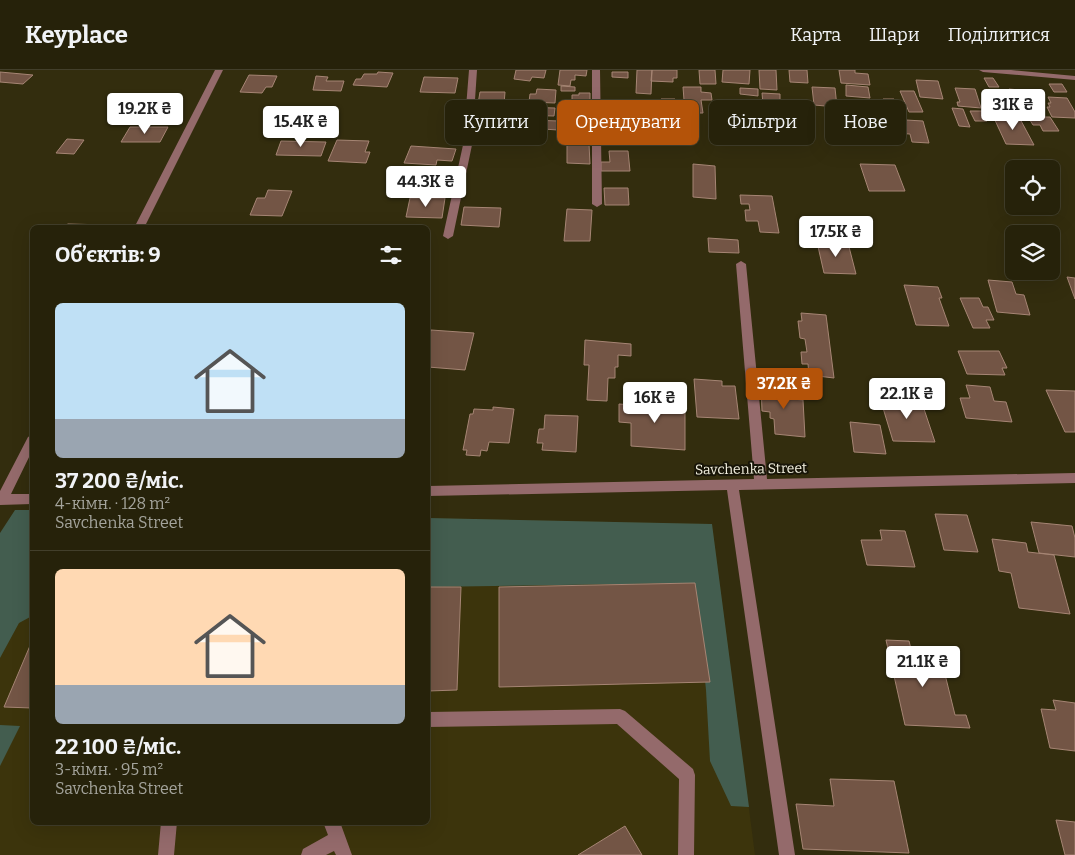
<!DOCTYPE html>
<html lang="uk">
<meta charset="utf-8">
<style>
body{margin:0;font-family:Bitter,serif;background:#2e2a13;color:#f1f3f6;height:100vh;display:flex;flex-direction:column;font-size:19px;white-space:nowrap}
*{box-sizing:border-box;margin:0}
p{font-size:16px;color:#a4a49c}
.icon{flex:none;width:28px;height:28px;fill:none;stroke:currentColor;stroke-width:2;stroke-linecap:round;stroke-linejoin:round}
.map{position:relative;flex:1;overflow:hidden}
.sheet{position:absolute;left:30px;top:155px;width:400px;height:600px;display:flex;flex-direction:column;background:#26220a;border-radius:8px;box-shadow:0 5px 20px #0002,0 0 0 1px #423f2b}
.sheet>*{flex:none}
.top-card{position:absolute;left:445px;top:30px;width:475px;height:45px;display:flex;gap:10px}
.buttons{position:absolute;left:1005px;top:90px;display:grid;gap:10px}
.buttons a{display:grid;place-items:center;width:55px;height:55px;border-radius:8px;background:#26220a;box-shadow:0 5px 20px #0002,0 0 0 1px #423f2b;font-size:25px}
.price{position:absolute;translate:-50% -42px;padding:0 11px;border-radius:5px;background:#fff;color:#222;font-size:16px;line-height:32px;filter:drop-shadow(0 1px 2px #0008)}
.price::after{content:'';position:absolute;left:50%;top:30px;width:15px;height:11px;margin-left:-8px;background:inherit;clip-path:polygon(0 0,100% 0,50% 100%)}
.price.active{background:#b45309;color:#fff}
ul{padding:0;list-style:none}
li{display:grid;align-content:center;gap:10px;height:265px;padding:0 25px}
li+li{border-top:1px solid #423f2b}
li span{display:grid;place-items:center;height:155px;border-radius:8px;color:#555}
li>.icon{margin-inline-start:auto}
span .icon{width:90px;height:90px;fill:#fffc;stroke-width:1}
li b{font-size:21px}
h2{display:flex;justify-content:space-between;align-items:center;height:60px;padding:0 25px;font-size:21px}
.pill{padding:0 18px;border-radius:8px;background:#26220a;box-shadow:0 5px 20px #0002,0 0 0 1px #423f2b;font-size:18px;line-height:45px}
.pill.active{background:#b45309;color:#fff}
header{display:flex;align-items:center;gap:30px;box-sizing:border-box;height:70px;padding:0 25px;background:#26220a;border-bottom:1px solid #423f2b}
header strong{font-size:24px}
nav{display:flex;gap:28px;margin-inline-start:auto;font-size:18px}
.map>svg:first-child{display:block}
.built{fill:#3c340c}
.green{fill:#435d4f}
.building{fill:#735545;stroke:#a68574}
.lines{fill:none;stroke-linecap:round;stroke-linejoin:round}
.minor{fill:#946a6b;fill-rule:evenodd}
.labels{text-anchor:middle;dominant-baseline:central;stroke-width:4;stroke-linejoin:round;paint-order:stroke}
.street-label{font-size:14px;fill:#f3f0df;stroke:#181508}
</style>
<header>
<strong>Keyplace</strong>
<nav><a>Карта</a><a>Шари</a><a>Поділитися</a></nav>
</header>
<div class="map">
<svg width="1075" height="785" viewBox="0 0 1075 785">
<rect width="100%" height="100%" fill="#332d0e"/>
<path class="built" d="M15,440H32V752H428V448L712,454L755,785H0V465Z"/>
<path class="green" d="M15,440H32V546L19,553L0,588V463Z
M428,448L712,454L749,737L731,736L710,691L706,620L695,513L428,517Z
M0,655L20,656L0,696Z"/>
<path class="building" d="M516,0H546L544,8L532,7L530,11L514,9Z
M560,0H587L586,6L575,5V10H571L570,16L558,15Z
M637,0H652L651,24L636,23Z
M652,0H677V8H673V12L651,11Z
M699,0H715L716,14H700Z
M723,0H750L749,14L722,12Z
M759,0H776L777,20L760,19Z
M789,0H807L808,13L790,12Z
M839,0H855V3L868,4L870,15L841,13Z
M0,2L33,5L23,14L0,12Z
M378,2L393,3L387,17L353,15L356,9H361L364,4H377Z
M612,2H628V8L612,7Z
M249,5L277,6L272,17H266L262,23L240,22Z
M316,6L328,7L326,11H344L341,21L313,20Z
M424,7L458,8L455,23L420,22Z
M984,8H993L999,17H989Z
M916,10L938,11L943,29L920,27Z
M1049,14H1062L1067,22H1054Z
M846,15L868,17L870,28L846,26Z
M561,16L575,17V21H561Z
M683,17H701V22L711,23L712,30H701L703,43H685Z
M812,17L835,18L837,37L814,35Z
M740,18L758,19V26L740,24Z
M955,18L975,19L981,38L958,36L957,32H960Z
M537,19L556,20L555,33L529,32L530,24H536Z
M1009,19L1031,21L1039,37L1026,36L1030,45L1019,44Z
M900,21H914L923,42H909Z
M480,22H505L504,34H478Z
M579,23H590V44H585V48H566V44H563V33H572V25H579Z
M762,23L780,24V35L763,34Z
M1048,27L1067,28L1075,42V48L1052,47L1047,37H1050L1048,33H1051Z
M661,29H675L676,41H656V35H661Z
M883,29H894L898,42H887Z
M786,32L809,34L811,55L787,53Z
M999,32L1011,33L1016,44L1003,43Z
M604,36L627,37V48L603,47Z
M519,37L555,38L554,46L518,45Z
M952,38L963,39L970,57L959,56Z
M970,41H982L987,51H975Z
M891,45L905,46L906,50L923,51L929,73L912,72L910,64L895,63Z
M993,46L1019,47L1034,75L1006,74Z
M1028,47H1050L1059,61H1043L1040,55H1033Z
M477,48H496L495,58H475Z
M529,50L559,51L558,60L528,58Z
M608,53H629L630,74L602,73V66H609Z
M658,54H679V61L659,60Z
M130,57H168L160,72H121Z
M67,69L84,70L74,84L56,83Z
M337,70L369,71L365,82H370L366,93L328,91Z
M281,71L326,72L321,86L276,85Z
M567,73L589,74L590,94L567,93Z
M411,76L456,79L452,91L437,90L436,95L404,93Z
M609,81H628L630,101H601V92H610Z
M693,94L715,96L716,129L693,127Z
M860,94L895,95L905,121H869Z
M604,118H628L629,135H605Z
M268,120L292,121L282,146L250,145L257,128H265Z
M740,125L772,126L779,163L760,162L758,151H746L745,140H750L749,134H741Z
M410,128H445L442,148L406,147Z
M464,137L501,138L499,157L461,155Z
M567,139L592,140L590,171H564Z
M68,154L107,155L106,158H60Z
M708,168L738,170L739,183L709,182Z
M817,172L848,173L856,204L824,203Z
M1067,207L1075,208V229Z
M988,210L1012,212L1016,224L1024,225L1030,245L997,242Z
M904,215L938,217L942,228H939L949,256L916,255Z
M960,228H979L983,237H988L994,250H986L990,258H973Z
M801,243L826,245L834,308L809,305L808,294H802L801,282H807L805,269L800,268L798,251H802Z
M431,260L474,263L465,300L428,297V273Z
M585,270L631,274V286L618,285V297H615V308H608L607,331L587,330L589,295H584Z
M958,281H999L1007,298H1002L1005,305L967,304Z
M694,309L722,311V316H735L739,349L697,347Z
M761,313L791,316L792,329L803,330L805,367L775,364L774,349L770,348V342L762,341Z
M966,315L990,317L994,331L1006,332L1012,352L966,348L960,328H970Z
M1046,320L1075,321V362H1065Z
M648,326L669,327V341L685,343V380L631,376V353L619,352V334L648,336Z
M880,328L918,329L922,339H924L935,372L893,371Z
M493,337L514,339L509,373L489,372L487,381L481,380L480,386L466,385L467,380H463L470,344H473L474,339L493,340Z
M545,345L578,346L576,382L542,380L543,373H537L539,359H544Z
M850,352L880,355L886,384L854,382Z
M935,444L967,445L978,482L944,480Z
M1031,452L1072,456L1075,468V487L1039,483Z
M880,460L905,461L915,497L867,495L861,470H882Z
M992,469L1026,473L1028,482L1054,485L1070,544L1019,538L1011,503L999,501Z
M695,513L710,612L499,617V517Z
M428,517H461L457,620L428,621Z
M886,570L909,571L912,583L940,584L955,645H966L970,658L905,655Z
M32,571V638L4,637Z
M1053,630L1075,633V681L1050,678L1041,639L1056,640Z
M830,709L894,711L909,783L803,779L796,734L834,736Z
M1056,750L1075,752V785H1065Z
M625,756L642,785H578Z"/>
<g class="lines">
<path class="minor" d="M215,0H223L144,158H134Z
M469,0H477L472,75L453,166L448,169L443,166L463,75Z
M592,0H600L602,134L597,137L592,134Z
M979,0H1011L1075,6V10L983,2Z
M741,191L746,194L767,409L1075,403V413L739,420L795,785H779L727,420L428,426V416L754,409L736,194Z
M32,365V381L11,424H32V434L0,435V421L28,367Z
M620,639L625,641L693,699L695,705L694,785H678L679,709L617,654L428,657V642Z
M161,752H177L174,785H158Z
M323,752H340L352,785H336L334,781L326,785H301L303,779L328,765Z"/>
</g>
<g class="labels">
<g class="street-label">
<text transform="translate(751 399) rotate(-1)">Savchenka Street</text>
</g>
</g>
</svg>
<div class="buttons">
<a><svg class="icon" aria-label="locate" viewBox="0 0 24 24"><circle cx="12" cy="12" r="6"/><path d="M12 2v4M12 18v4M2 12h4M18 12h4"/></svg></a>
<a><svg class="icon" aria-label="layers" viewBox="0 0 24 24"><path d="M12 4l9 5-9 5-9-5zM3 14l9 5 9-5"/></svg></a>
</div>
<b class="price" style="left:1013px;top:61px">31K ₴</b>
<b class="price" style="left:145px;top:65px">19.2K ₴</b>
<b class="price" style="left:301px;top:78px">15.4K ₴</b>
<b class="price" style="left:426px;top:138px">44.3K ₴</b>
<b class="price" style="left:836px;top:188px">17.5K ₴</b>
<b class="price active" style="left:784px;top:340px">37.2K ₴</b>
<b class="price" style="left:907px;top:350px">22.1K ₴</b>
<b class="price" style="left:655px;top:354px">16K ₴</b>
<b class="price" style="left:923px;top:618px">21.1K ₴</b>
<div class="top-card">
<a class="pill">Купити</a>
<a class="pill active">Орендувати</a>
<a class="pill">Фільтри</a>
<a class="pill">Нове</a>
</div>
<section class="sheet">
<h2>Об’єктів: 9<svg class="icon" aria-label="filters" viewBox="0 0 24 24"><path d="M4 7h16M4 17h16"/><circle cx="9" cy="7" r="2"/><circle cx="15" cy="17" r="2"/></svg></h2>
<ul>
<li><span style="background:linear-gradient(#bfe0f5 75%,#9aa5b1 0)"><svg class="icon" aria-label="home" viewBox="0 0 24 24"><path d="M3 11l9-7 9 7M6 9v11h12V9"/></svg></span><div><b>37 200 ₴/міс.</b><p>4-кімн. · 128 m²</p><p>Savchenka Street</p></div></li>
<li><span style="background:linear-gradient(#ffd9b3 75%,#9aa5b1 0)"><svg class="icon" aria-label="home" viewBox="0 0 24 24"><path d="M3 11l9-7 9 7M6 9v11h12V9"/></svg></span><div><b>22 100 ₴/міс.</b><p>3-кімн. · 95 m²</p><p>Savchenka Street</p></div></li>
</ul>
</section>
</div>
